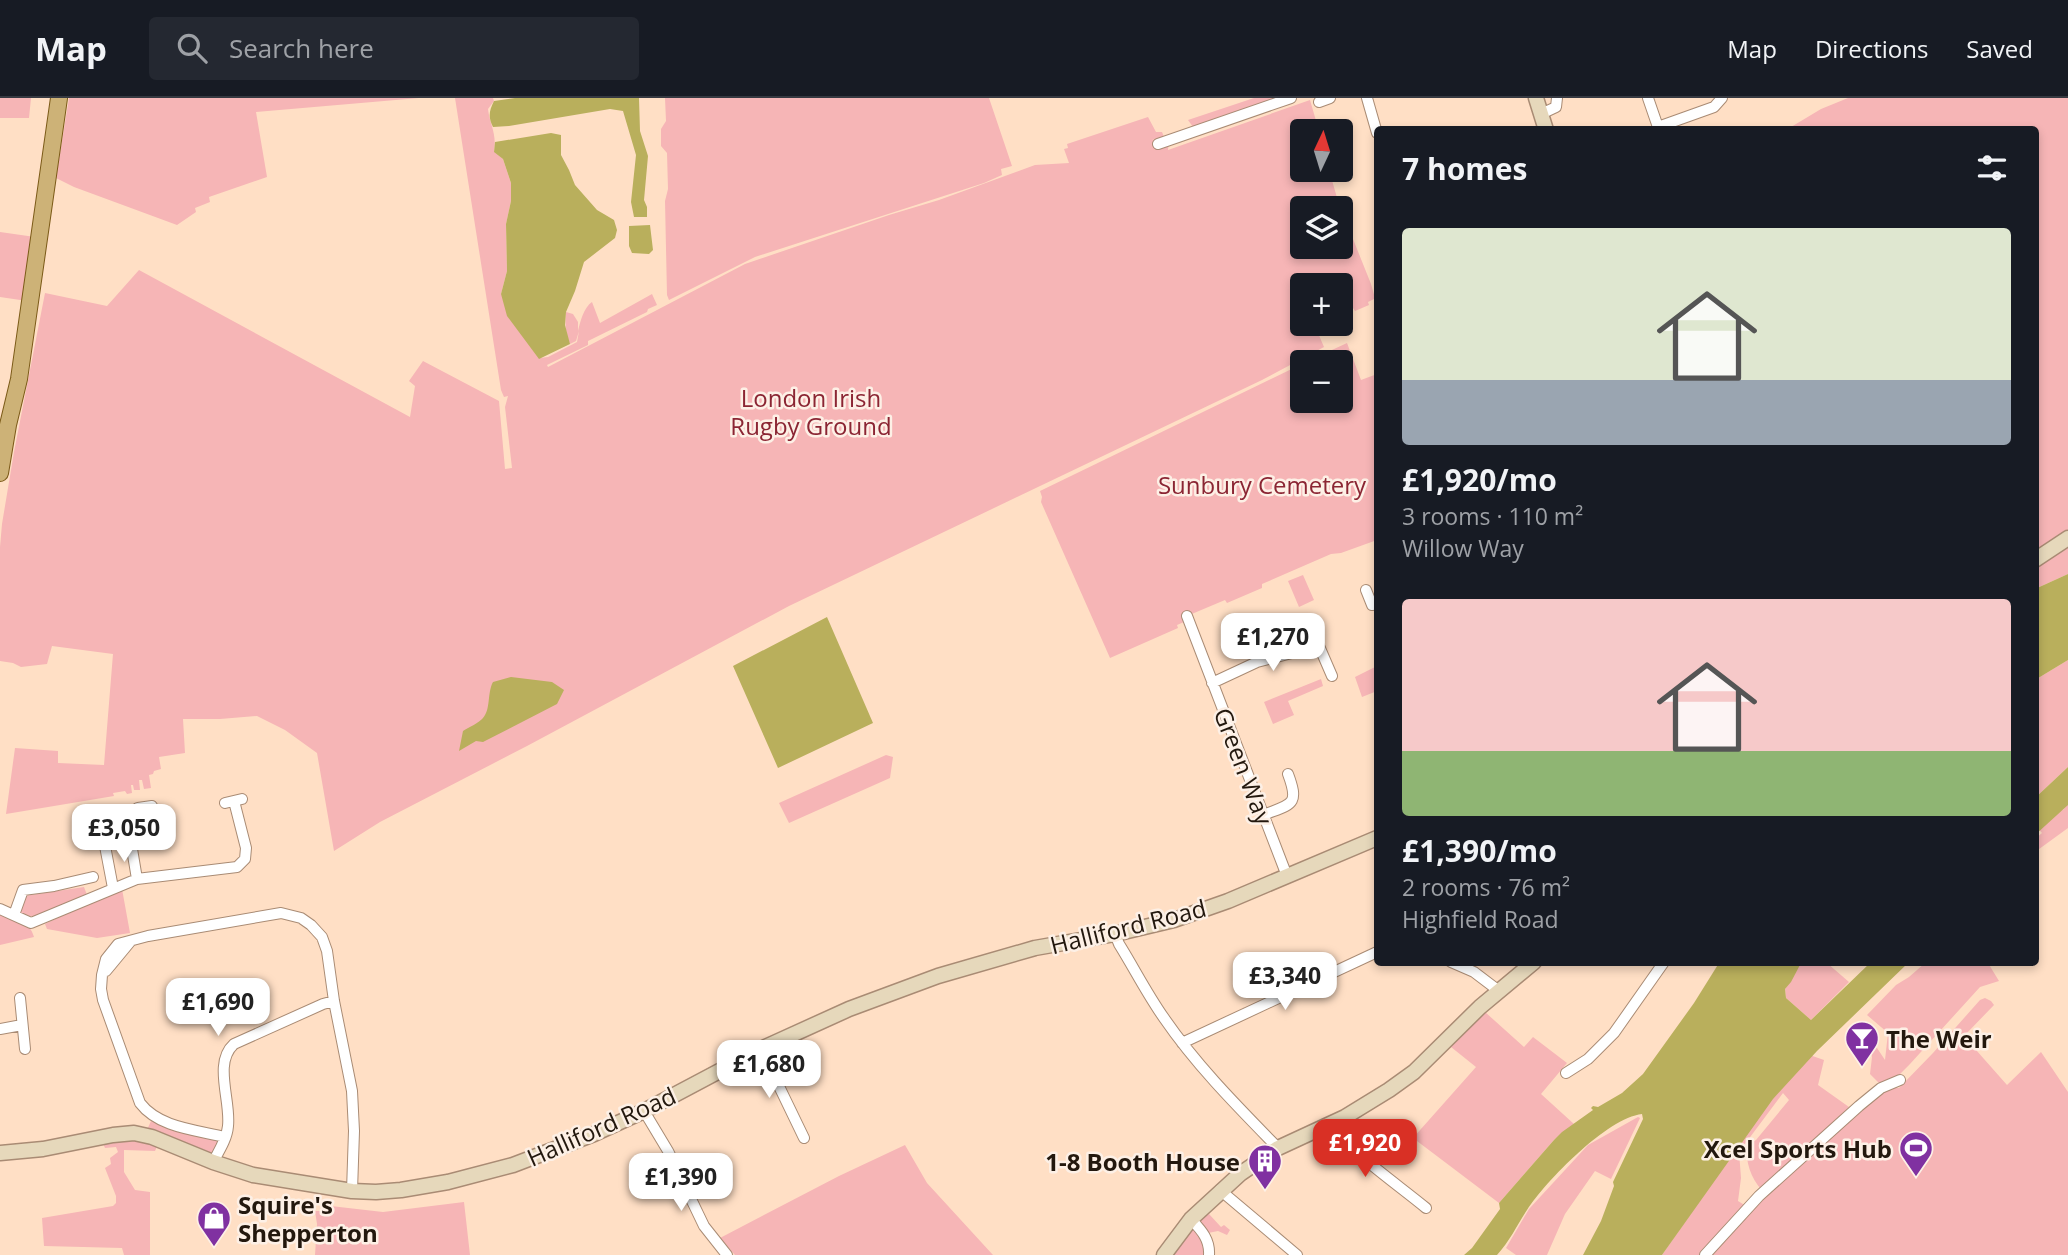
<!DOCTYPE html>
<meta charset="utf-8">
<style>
body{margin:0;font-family:"Open Sans",sans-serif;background:#242831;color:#f1f3f6;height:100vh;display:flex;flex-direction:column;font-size:26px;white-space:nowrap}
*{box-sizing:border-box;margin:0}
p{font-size:23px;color:#9ea1a6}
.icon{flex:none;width:38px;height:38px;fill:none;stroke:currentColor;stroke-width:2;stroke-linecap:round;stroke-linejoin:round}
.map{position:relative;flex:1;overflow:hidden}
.details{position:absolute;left:1374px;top:28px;width:665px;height:840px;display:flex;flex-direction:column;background:#171b24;border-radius:7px;box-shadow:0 4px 10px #0003}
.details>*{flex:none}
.needle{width:46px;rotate:4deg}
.tools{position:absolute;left:1290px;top:21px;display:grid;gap:14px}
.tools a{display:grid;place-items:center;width:63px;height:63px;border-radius:7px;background:#171b24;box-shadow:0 4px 10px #0003;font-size:35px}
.price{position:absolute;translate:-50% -60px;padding:0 16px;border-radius:14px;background:#fff;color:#222;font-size:23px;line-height:46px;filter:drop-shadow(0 2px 4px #0008)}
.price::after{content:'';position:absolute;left:50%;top:42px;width:21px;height:16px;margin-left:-10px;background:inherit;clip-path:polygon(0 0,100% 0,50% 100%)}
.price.on{background:#d93025;color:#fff}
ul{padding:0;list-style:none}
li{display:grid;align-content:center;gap:14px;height:371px;padding:0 28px}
li span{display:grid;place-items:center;height:217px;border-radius:7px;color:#555}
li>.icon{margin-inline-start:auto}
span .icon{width:126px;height:126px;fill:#fffc;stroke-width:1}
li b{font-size:30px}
h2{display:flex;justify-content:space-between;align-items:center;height:84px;padding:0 28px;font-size:30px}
header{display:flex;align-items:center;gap:42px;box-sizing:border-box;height:98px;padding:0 35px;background:#171b24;border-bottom:2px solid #363941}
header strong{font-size:33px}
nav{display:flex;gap:38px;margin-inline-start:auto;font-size:24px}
.search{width:490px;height:63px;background:#242831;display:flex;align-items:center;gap:18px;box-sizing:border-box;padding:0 24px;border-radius:7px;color:#9ea1a6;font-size:26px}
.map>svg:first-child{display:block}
.green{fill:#f6b5b6}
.water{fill:#b9af5c}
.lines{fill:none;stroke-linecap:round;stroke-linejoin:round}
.street-casing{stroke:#a98b74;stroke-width:12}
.secondary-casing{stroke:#a98b74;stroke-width:17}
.primary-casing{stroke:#7b5a17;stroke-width:18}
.street{stroke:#fff;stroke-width:10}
.secondary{stroke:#e6d8bb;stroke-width:14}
.primary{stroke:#cdb277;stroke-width:16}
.labels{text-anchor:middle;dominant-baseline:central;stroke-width:5;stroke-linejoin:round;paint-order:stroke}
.park-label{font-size:24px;fill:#8b2533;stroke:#fdf0e6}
.street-label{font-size:24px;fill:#23180e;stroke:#fdf0e6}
.poi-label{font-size:24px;font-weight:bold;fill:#23180e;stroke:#fdf0e6;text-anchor:start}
</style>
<header>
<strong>Map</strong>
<div class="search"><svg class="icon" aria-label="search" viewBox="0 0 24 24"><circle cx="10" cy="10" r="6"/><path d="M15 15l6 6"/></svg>Search here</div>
<nav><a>Map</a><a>Directions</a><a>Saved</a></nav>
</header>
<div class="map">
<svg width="2068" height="1157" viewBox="0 0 2068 1157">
<rect width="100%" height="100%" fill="#ffdfc5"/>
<path class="green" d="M0,0H31L29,20H0Z
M69,0H419L256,14L267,79L209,99L210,104L195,110L196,114L177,127L74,89L56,80Z
M455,0H493L494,3L488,11C490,27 497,36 494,53L503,61L511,85V103L506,126L507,173L501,196L540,260L548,259L577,244L579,233L576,243L570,246C565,235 565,225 566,214L573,216L578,224V233C580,224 584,209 592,204L600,225L652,196L657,207L648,211L647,214L588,243V247L547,267L548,269L745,166L889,117L939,102L1035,67L1069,65L1064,51L1068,50L1067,46L1148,19L1156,34H1162L1164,39L1152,42L1169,43L1168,52L1310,2L1319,33H1302V72H1329L1340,110H1302V149H1340L1341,111L1371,186L1377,207L1374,201L1368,204L1369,207L1355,213L1353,210L1341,216L1340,187H1302V226H1319L1315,228L1324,249L1262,282L789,508L527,648L380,724L334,753L317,655L285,632L257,618L220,621H183L185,655L159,659L161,671L154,673L153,676L149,677L151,690L144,691L142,682H139L140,692H134L133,687H131L132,695L127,696L125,693L113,695L114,698L6,716L15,650L58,653V665L104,667L113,556L52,548L47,566L21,569L13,565L0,563V449L2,426L14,354L45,195L107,208L139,172L410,319L415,288L409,283L423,263L499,303L505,371L512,370L505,309L508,298L504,299L501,292Z
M665,0H989L1012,68L1001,71L1002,77L984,85L755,159L669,202L667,197L665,103L668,91L667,55L661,48V31L666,23Z
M1254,0H1277L1193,29L1188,22Z
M1848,0H2068V440L2035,462V32H1786L1821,11Z
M0,134L35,139L27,203L0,199Z
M1347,245L1361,282L1377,276V442L1341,455L1331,456L1262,486V490L1227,505L1225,502L1187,518L1184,524L1177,527L1178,530L1110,560L1041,404L1042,399L1040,393L1302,266V303H1340V264H1306Z
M2068,446V476L2035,491V467Z
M1303,477L1314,502L1299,509L1288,483Z
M2068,562V669L2035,700V582Z
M1377,568V593L1362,599L1355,579Z
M1321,581L1323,588L1288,603L1294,617L1273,626L1264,604Z
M886,657L893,659L890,680L789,725L779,705Z
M2068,706V730L2035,754V741L2042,735L2036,728L2051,714L2063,712Z
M84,789L87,797C69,805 40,824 21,816L22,801L24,798Z
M122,791L130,835L97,840L47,831L45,826L107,795Z
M0,815C14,821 30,823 34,839L0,847Z
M1801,865H1827L1849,884L1811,922L1786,900L1785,891Z
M1925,865H1988L1999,883L1980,889L1910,966L1897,979L1879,985L1870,976L1872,959L1868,947L1877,950L1885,962L1888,935L1867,917L1896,887L1909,879Z
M1985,900L1991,903L1994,907L1966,936L1969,944L2007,987L2041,954L2068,994V1157H1711L1767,1097C1752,1085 1745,1065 1747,1047L1756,1042L1789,1002L1783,995L1739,1054L1741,1080L1738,1103L1746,1108L1703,1157H1662L1746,1036L1745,1031L1801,954L1824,962L1818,987L1849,1009L1816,1040L1886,990H1899L1933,955L1980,902Z
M1485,914L1524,949L1533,939L1567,965L1541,996L1574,1026L1554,1042L1499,1105L1413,1040L1476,969L1451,949Z
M1638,1019L1640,1020L1611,1081L1595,1073L1565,1116L1547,1157H1516L1506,1150L1529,1111L1588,1047Z
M151,1023L220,1043L214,1057L147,1032Z
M129,1040L158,1046L155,1053L124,1052V1074L135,1092L150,1094V1157H124L122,1150L44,1148L42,1120L113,1108L116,1105V1098L105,1070L111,1066L110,1060L118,1054L116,1049L105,1050L102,1043Z
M905,1047L927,1085L993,1157H735L720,1140L839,1078Z
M464,1104L470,1157H315L317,1126L315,1113H322V1107L383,1114Z
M1209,1116L1221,1129L1224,1127L1230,1132L1227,1137L1218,1133L1208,1135L1201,1124L1202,1119Z
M1188,1125L1205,1144V1157H1164Z"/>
<path class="water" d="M515,0H639L640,33L648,58L644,102L647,109V119H634L631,104L636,57L623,13L610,11L509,28L493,29C488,19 489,13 494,3Z
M551,35L561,37V57L569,72L575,87L597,112L614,122L617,132L615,140L584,164L575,193L566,214L565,227L570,246L539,261L507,218L501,196L507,173L506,126L511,103V85L503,61L494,54L495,44Z
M650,127L653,152L649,156L632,155L629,148V128Z
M2068,476V562L2035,582V491Z
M827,519L873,625L778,670L733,568Z
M511,579L552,584L564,592L557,606L483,644L476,643L459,653L463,633C469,629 479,625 483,620C491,611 487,595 493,584Z
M2068,669V707L2035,737V700Z
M1719,865H1801L1791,884L1785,891L1786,900L1811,922L1870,865H1908L1817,953L1773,1001L1662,1157H1583L1601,1123L1614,1088L1613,1084L1643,1021L1642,1016C1607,1020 1546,1083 1527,1112C1517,1127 1510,1143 1497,1157H1464L1472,1150L1500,1111L1499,1105L1554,1042L1562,1034L1593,1012L1591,1010L1593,1008L1598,1009L1622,995L1643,976L1694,905Z"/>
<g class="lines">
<g class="street-casing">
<path id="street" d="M1367,0L1377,35
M1648,0L1659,32
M1319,4L1330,0
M1541,16L1556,9L1557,0
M1658,29L1714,9L1722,0
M1158,46L1291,0
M1366,492L1372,507L1377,506
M1187,518L1287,778
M1288,521L1300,551
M1212,585L1257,564L1319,548L1332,578
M225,705L242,701
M1263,717C1291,706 1300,708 1288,676
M105,748L113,790
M137,781L129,733L138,718V710L152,708
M0,811L31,825L137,781L237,769L245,761L246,750L234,703
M14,817L23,792L54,788L93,779
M1115,836L1119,846C1134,870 1147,896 1164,920C1197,968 1238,1009 1278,1050
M1451,864L1474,874L1499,893
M106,873L130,844
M20,900L25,951
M0,931L22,927
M1182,945L1377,854
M761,951L804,1040
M1566,975L1588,961L1614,935L1664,864
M644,1013L668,1053L704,1128L727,1157
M1329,1026C1357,1059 1393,1083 1426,1110
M225,1039C197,1032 159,1030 140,1005L103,902L101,891L102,877L106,861L118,846L148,838L281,815L301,820L311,827L322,839L327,853L334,903L352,993L354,1033L352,1093
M213,1064C219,1053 227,1041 228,1028C231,1002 213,965 234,946L323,906L334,903
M1220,1092L1297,1157
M1191,1121C1201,1132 1210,1141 1209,1157
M1705,1157L1759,1098L1859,1008L1881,990L1900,982"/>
</g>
<g class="secondary-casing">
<path id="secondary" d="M1536,0L1546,32
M2035,462L2068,440
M0,1055L43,1051L113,1037L134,1035L152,1039L213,1064L253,1077L352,1093L376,1094L401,1092L448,1084L513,1067L594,1036L644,1013L761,951L849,911L938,878L1035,850L1115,836L1174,822L1228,803L1377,740
M1164,1157L1191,1121L1240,1076L1278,1050L1345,1019L1389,992L1414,974L1480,909L1534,864"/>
</g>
<g class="primary-casing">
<path id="primary" d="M0,375L8,327L19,281L59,0"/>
</g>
<use href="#street" class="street"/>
<use href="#secondary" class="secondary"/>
<use href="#primary" class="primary"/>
</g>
<defs>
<g id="bar-pin" transform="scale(1.75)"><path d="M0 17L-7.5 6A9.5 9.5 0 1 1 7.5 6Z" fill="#8031a1" stroke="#fdf0e6"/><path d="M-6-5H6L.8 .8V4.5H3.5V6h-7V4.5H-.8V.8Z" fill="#fff"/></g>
<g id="stadium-pin" transform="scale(1.75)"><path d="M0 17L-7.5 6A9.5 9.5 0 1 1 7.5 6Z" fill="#8031a1" stroke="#fdf0e6"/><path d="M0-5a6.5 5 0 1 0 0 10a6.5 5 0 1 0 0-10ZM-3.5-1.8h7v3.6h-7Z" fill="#fff"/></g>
<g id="building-pin" transform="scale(1.75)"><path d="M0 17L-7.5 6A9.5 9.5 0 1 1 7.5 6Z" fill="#8031a1" stroke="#fdf0e6"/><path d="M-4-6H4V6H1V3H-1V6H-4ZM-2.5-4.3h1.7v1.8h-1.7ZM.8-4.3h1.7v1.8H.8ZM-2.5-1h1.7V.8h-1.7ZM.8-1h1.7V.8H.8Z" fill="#fff"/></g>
<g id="shop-pin" transform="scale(1.75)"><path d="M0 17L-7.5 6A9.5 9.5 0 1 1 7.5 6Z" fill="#8031a1" stroke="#fdf0e6"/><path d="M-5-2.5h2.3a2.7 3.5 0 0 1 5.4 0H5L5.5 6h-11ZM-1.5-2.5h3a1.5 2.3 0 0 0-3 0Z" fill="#fff"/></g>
</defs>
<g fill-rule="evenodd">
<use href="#bar-pin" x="1862" y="940"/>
<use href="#stadium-pin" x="1916" y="1050"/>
<use href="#building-pin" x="1265" y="1063"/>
<use href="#shop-pin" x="214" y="1120"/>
</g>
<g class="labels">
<g class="park-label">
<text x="811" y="299">London Irish<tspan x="811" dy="28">Rugby Ground</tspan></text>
<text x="1262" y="386">Sunbury Cemetery</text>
</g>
<g class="street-label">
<text transform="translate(1244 668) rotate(69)">Green Way</text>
<text transform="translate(1128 828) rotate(-14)">Halliford Road</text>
<text transform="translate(601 1028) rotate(-24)">Halliford Road</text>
</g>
<g class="poi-label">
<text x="1886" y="940">The Weir</text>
<text x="1892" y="1050" text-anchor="end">Xcel Sports Hub</text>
<text x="1240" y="1063" text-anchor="end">1-8 Booth House</text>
<text x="238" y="1106">Squire's<tspan x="238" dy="28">Shepperton</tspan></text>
</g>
</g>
</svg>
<div class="tools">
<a><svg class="needle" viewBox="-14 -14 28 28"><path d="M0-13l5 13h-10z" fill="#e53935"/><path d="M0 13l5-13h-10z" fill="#9ea1a6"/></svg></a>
<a><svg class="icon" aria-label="layers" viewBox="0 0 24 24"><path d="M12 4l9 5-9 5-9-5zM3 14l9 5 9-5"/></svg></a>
<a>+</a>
<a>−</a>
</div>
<b class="price" style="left:1273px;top:575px">£1,270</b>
<b class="price" style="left:124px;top:766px">£3,050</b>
<b class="price" style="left:1285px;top:914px">£3,340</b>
<b class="price" style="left:218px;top:940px">£1,690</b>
<b class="price" style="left:769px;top:1002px">£1,680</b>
<b class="price on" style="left:1365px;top:1081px">£1,920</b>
<b class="price" style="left:681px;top:1115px">£1,390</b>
<section class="details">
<h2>7 homes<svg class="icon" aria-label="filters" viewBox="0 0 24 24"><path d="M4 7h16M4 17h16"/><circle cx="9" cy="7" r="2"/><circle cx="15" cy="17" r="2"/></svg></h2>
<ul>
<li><span style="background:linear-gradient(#dfe7d0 70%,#9aa5b1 0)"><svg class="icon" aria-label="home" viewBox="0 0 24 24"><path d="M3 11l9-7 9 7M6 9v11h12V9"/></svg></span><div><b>£1,920/mo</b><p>3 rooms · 110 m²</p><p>Willow Way</p></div></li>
<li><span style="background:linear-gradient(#f6c9c9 70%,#8fb573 0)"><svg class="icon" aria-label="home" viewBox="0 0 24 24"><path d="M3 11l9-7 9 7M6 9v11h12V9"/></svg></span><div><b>£1,390/mo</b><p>2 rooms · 76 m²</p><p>Highfield Road</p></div></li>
</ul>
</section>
</div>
